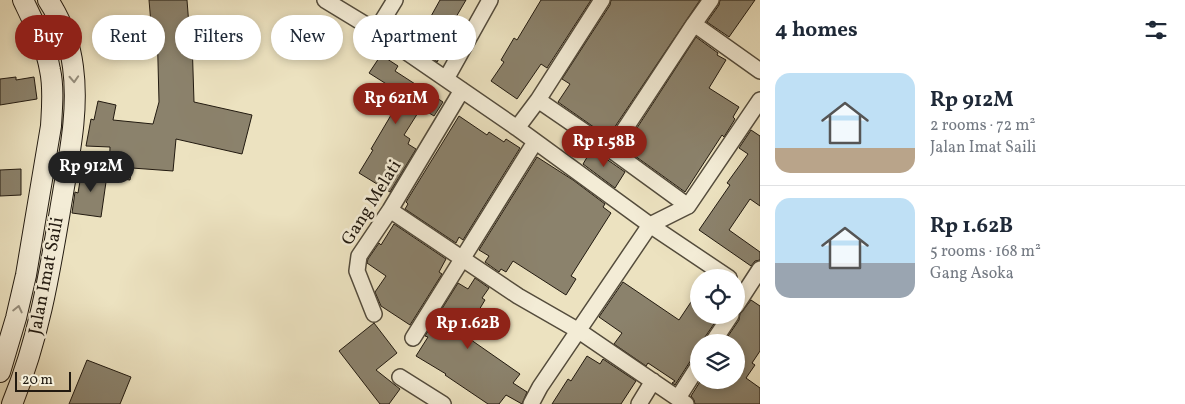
<!DOCTYPE html>
<meta charset="utf-8">
<style>
body{margin:0;font-family:Vollkorn,serif;background:#f2f2f3;color:#1f2937;height:100vh;display:flex;flex-direction:column;font-size:19px;white-space:nowrap}
*{box-sizing:border-box;margin:0}
p{font-size:16px;color:#747a83}
.icon{flex:none;width:28px;height:28px;fill:none;stroke:currentColor;stroke-width:2;stroke-linecap:round;stroke-linejoin:round}
.map{position:relative;flex:1;overflow:hidden}
.details{display:flex;flex-direction:column;background:#fff;width:425px}
.details>*{flex:none}
.banner{position:absolute;left:15px;top:15px;width:475px;height:45px;display:flex;gap:10px}
.buttons{position:absolute;left:690px;top:269px;display:grid;gap:10px}
.buttons a{display:grid;place-items:center;width:55px;height:55px;border-radius:50%;background:#fff;box-shadow:0 2px 8px #0003;font-size:25px}
.scale{position:absolute;left:15px;bottom:12px;width:56px;box-sizing:border-box;padding-left:5px;border:2px solid #221a10;border-top:0;font-size:14px;line-height:18px;white-space:nowrap;color:#221a10;-webkit-text-stroke:4px #f3ecd6;paint-order:stroke}
.price{position:absolute;translate:-50% -42px;padding:0 11px;border-radius:18px;background:#8f2418;color:#fff;font-size:16px;line-height:32px;filter:drop-shadow(0 1px 2px #0008)}
.price::after{content:'';position:absolute;left:50%;top:30px;width:15px;height:11px;margin-left:-8px;background:inherit;clip-path:polygon(0 0,100% 0,50% 100%)}
.price.selected{background:#222;color:#fff}
ul{padding:0;list-style:none}
li{display:flex;align-items:center;gap:15px;height:125px;padding:0 15px}
li+li{border-top:1px solid #e0e1e3}
li span{display:grid;place-items:center;flex:none;width:140px;height:100px;border-radius:15px;color:#555}
li>.icon{margin-inline-start:auto}
span .icon{width:60px;height:60px;fill:#fffc;stroke-width:1}
li b{font-size:21px}
h2{display:flex;justify-content:space-between;align-items:center;height:60px;padding:0 15px;font-size:21px}
.pill{padding:0 18px;border-radius:22px;background:#fff;box-shadow:0 2px 8px #0003;font-size:18px;line-height:45px}
.pill.selected{background:#8f2418;color:#fff}
main{display:flex;flex:1;min-height:0}
.map>svg:first-child{display:block}
.building{fill:#8b826c;stroke:#221a10}
.lines{fill:none;stroke-linecap:round;stroke-linejoin:round}
.minor-casing{stroke:#544c3c;stroke-width:18}
.secondary-casing{stroke:#221a10;stroke-width:22}
.minor{stroke:#f3ecd6;stroke-width:15}
.secondary{stroke:#f3ecd6;stroke-width:20}
.oneway{stroke:#958e7d}
.labels{text-anchor:middle;dominant-baseline:central;stroke-width:5;stroke-linejoin:round;paint-order:stroke}
.street-label{font-size:18px;fill:#221a10;stroke:#f3ecd6}
</style>
<main>
<div class="map">
<svg width="760" height="404" viewBox="0 0 760 404">
<rect width="100%" height="100%" fill="#ece2c0"/>
<filter id="stains"><feTurbulence type="fractalNoise" baseFrequency=".004" numOctaves="4"/><feColorMatrix values="0 0 0 0 .2 0 0 0 0 .09 0 0 0 0 .02 0 0 0 .5 -.17"/></filter>
<radialGradient id="worn" r=".72"><stop offset=".6" stop-color="#630" stop-opacity="0"/><stop offset="1" stop-color="#630" stop-opacity=".3"/></radialGradient>
<path class="building" d="M149,0H187L190,39H192L194,102L252,115L242,154L176,139L173,171L132,168L130,180L109,177L110,147L86,146L91,119L94,120L98,101L116,105L113,120L153,124L159,102L157,23L151,24Z
M440,0H466L449,29L430,18Z
M541,0H591L547,68L541,64L517,99L491,81L504,62L501,60L514,38L517,40Z
M611,0H700L608,137L558,102L570,84L562,79L610,5Z
M720,0H755L729,37L707,22L719,5Z
M436,32L450,41L437,62L424,52Z
M696,37L718,53L717,55L726,60L709,88L739,107L733,117L735,119L724,137L722,135L685,192L624,148Z
M381,55L398,66L395,71L443,102L434,116L421,108L404,135L410,139L408,144L416,149L390,192L359,173L373,150L371,149L397,105L382,94L388,85L369,73Z
M16,77V80L34,77L37,99L0,105V79Z
M459,116L487,135L489,132L504,142L506,139L520,148L463,240L459,237L456,243L405,209L408,204L406,202Z
M751,130L760,136V206L750,199L729,230L760,252V260L755,261L751,266L699,230L730,185L727,183L748,154L739,148Z
M592,149L625,172L615,188L583,164Z
M537,157L573,180L605,204L603,207L611,213L571,276L576,279L566,295L513,261L506,272L501,269L499,272L485,262L489,256L479,250Z
M108,168L101,217L72,213L75,192L78,193L82,169Z
M21,169V195L0,196V170Z
M394,224L446,259L439,272L442,274L410,325L381,306L375,292L386,276L367,263L368,259L379,243L381,245Z
M475,278L489,288L482,298L485,300L464,335L520,374L513,383L527,392L522,404L506,395L499,404H488L445,375L446,374L416,356L428,337L425,336L458,283L468,289Z
M623,282L679,320L699,290V315H720L705,337L704,342H699V356L691,360L675,385L672,383L675,381L648,363L646,366L614,344L622,333L599,317Z
M751,300L760,306V351L752,363L755,365L746,378L760,388V404H695L694,400L691,396L701,380H736V342H724L739,320L740,314Z
M374,323L397,353L376,370L400,389L389,404H380L339,351Z
M587,356L600,364L603,359L636,381L621,404H552L568,379L571,381Z
M87,360L131,377L120,404H69Z"/>
<g class="lines">
<g class="minor-casing">
<path id="minor" d="M325,0L376,31
M395,0L376,31L517,128L650,225L540,387L531,404
M694,24L711,0
M446,79L490,0
M538,100L611,150L688,206
M517,128L538,100L602,0
M611,150L694,24L760,71
M390,210L518,296L579,331L686,404
M650,225L688,206L760,100
M650,225L729,278
M736,306L760,269
M374,314L357,271L359,256L390,210L462,90
M413,338L535,142
M713,342L731,315
M400,377L443,404
M678,398L699,365
M639,404L653,381"/>
</g>
<g class="secondary-casing">
<path id="secondary" d="M0,372L16,318L26,275L51,126C52,108 54,88 50,70C46,46 34,23 23,0
M12,404C40,336 50,270 62,199C69,156 79,111 73,67C70,43 61,20 48,0"/>
</g>
<use href="#minor" class="minor"/>
<use href="#secondary" class="secondary"/>
</g>
<defs><path id="oneway-chevron" d="M-2-3.5L2.5 0L-2 3.5" fill="none" stroke-width="1.6" stroke-linecap="round" stroke-linejoin="round" transform="scale(1.25)"/></defs>
<g class="oneway">
<use href="#oneway-chevron" transform="translate(74 79) rotate(87)"/>
<use href="#oneway-chevron" transform="translate(18 309) rotate(-77)"/>
</g>
<g class="labels">
<g class="street-label">
<text transform="translate(372 203) rotate(-58)">Gang Melati</text>
<text transform="translate(47 276) rotate(-79)">Jalan Imat Saili</text>
</g>
</g>
<rect width="100%" height="100%" filter="url(#stains)"/>
<rect width="100%" height="100%" fill="url(#worn)"/>
</svg>
<div class="buttons">
<a><svg class="icon" aria-label="locate" viewBox="0 0 24 24"><circle cx="12" cy="12" r="6"/><path d="M12 2v4M12 18v4M2 12h4M18 12h4"/></svg></a>
<a><svg class="icon" aria-label="layers" viewBox="0 0 24 24"><path d="M12 4l9 5-9 5-9-5zM3 14l9 5 9-5"/></svg></a>
</div>
<div class="scale">20 m</div>
<b class="price" style="left:396px;top:125px">Rp 621M</b>
<b class="price" style="left:604px;top:168px">Rp 1.58B</b>
<b class="price selected" style="left:91px;top:193px">Rp 912M</b>
<b class="price" style="left:468px;top:350px">Rp 1.62B</b>
<div class="banner">
<a class="pill selected">Buy</a>
<a class="pill">Rent</a>
<a class="pill">Filters</a>
<a class="pill">New</a>
<a class="pill">Apartment</a>
</div>
</div>
<section class="details">
<h2>4 homes<svg class="icon" aria-label="filters" viewBox="0 0 24 24"><path d="M4 7h16M4 17h16"/><circle cx="9" cy="7" r="2"/><circle cx="15" cy="17" r="2"/></svg></h2>
<ul>
<li><span style="background:linear-gradient(#bfe0f5 75%,#b9a48a 0)"><svg class="icon" aria-label="home" viewBox="0 0 24 24"><path d="M3 11l9-7 9 7M6 9v11h12V9"/></svg></span><div><b>Rp 912M</b><p>2 rooms · 72 m²</p><p>Jalan Imat Saili</p></div></li>
<li><span style="background:linear-gradient(#bfe0f5 65%,#9aa5b1 0)"><svg class="icon" aria-label="home" viewBox="0 0 24 24"><path d="M3 11l9-7 9 7M6 9v11h12V9"/></svg></span><div><b>Rp 1.62B</b><p>5 rooms · 168 m²</p><p>Gang Asoka</p></div></li>
</ul>
</section>
</main>
